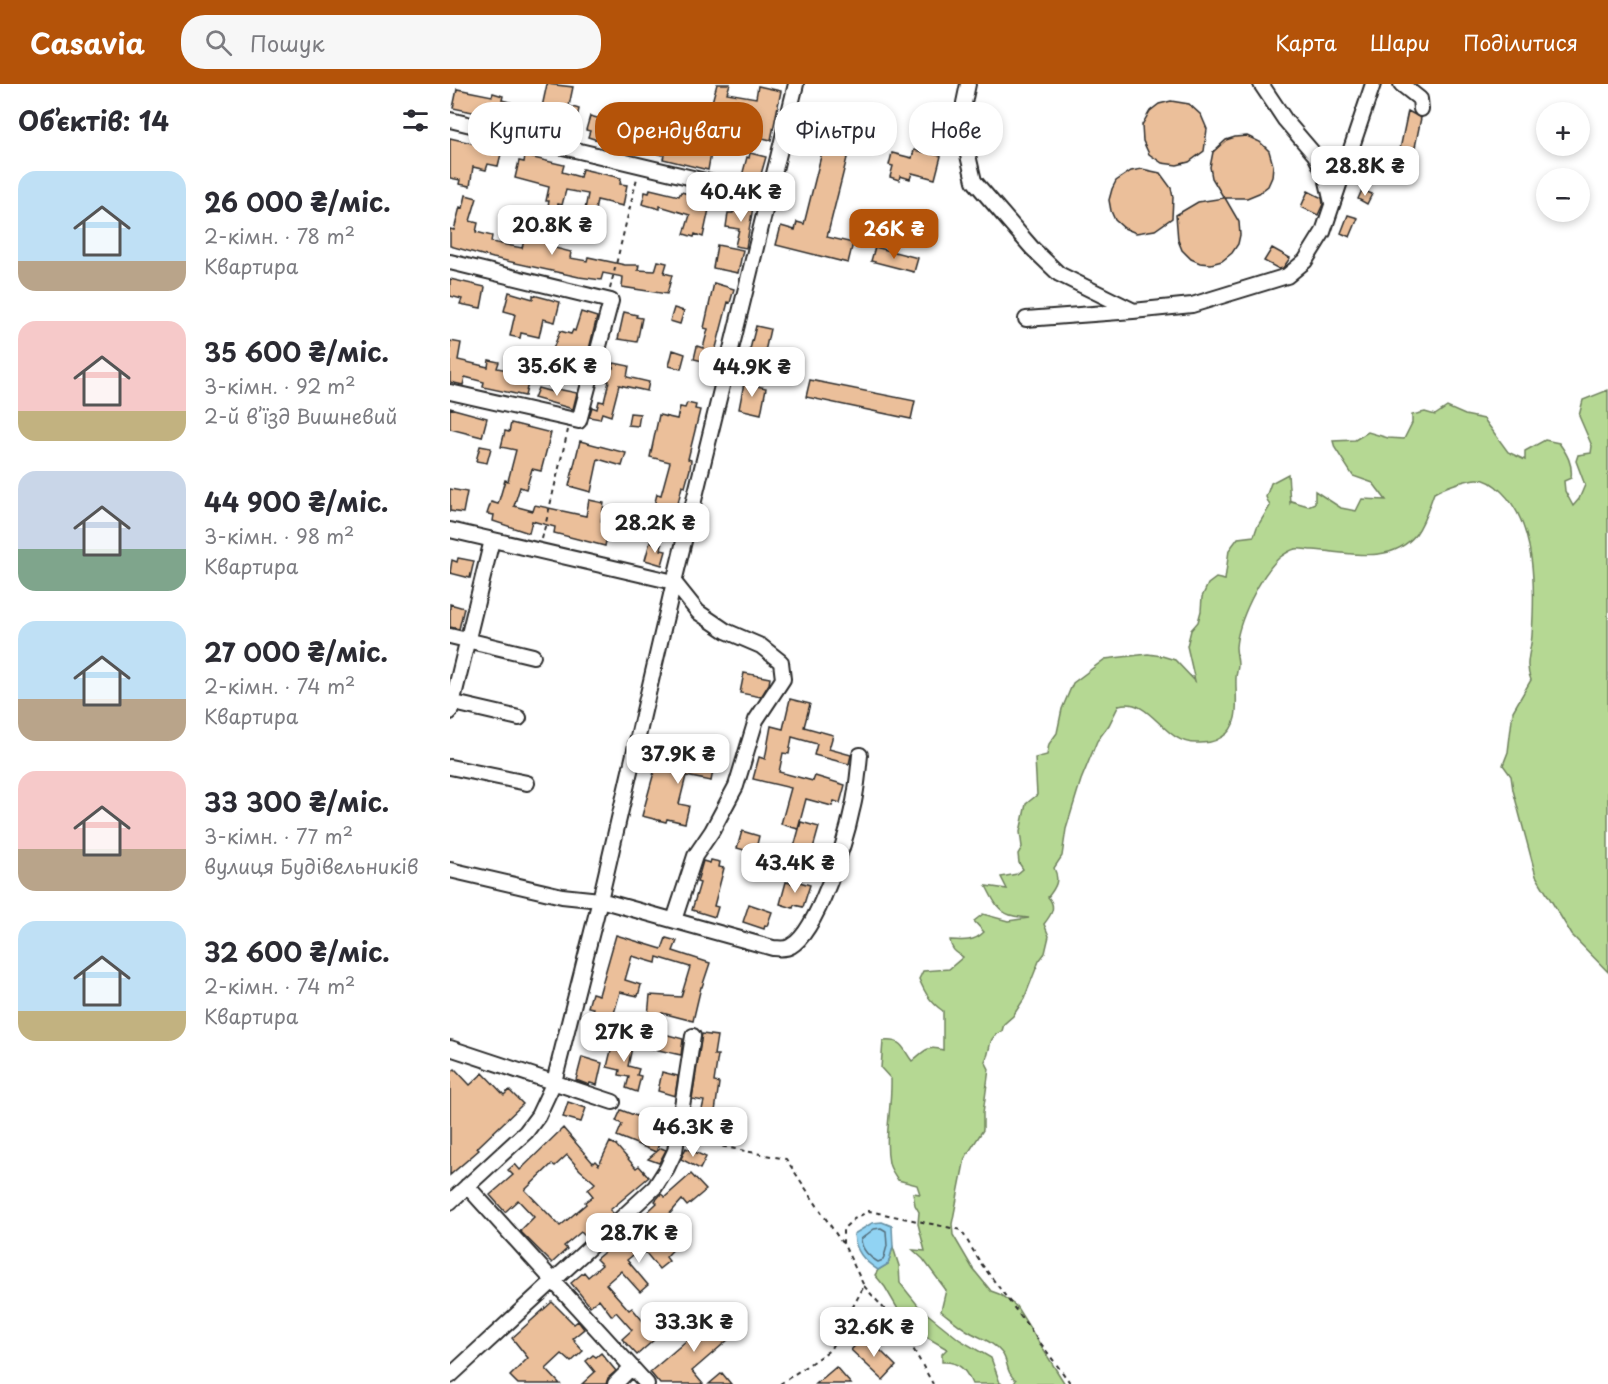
<!DOCTYPE html>
<html lang="uk">
<meta charset="utf-8">
<style>
body{margin:0;font-family:"Playpen Sans",sans-serif;background:#f7f7f7;color:#2b2b33;height:100vh;display:flex;flex-direction:column;font-size:22px;white-space:nowrap}
*{box-sizing:border-box;margin:0}
p{font-size:20px;color:#7c7c81}
.icon{flex:none;width:33px;height:33px;fill:none;stroke:currentColor;stroke-width:2;stroke-linecap:round;stroke-linejoin:round}
.map{position:relative;flex:1;overflow:hidden}
.side{display:flex;flex-direction:column;background:#fff;width:450px}
.side>*{flex:none}
.guide{position:absolute;left:18px;top:18px;width:570px;height:54px;display:flex;gap:12px}
.fabs{position:absolute;left:1086px;top:18px;display:grid;gap:12px}
.fabs a{display:grid;place-items:center;width:54px;height:54px;border-radius:50%;background:#fff;box-shadow:0 3px 9px #0003;font-size:30px}
.price{position:absolute;translate:-50% -51px;padding:0 14px;border-radius:12px;background:#fff;color:#222;font-size:20px;line-height:39px;filter:drop-shadow(0 2px 3px #0008)}
.price::after{content:'';position:absolute;left:50%;top:36px;width:18px;height:14px;margin-left:-9px;background:inherit;clip-path:polygon(0 0,100% 0,50% 100%)}
.price.active{background:#b45309;color:#fff}
ul{padding:0;list-style:none}
li{display:flex;align-items:center;gap:18px;height:150px;padding:0 18px}
li span{display:grid;place-items:center;flex:none;width:168px;height:120px;border-radius:18px;color:#555}
li>.icon{margin-inline-start:auto}
span .icon{width:72px;height:72px;fill:#fffc;stroke-width:1}
li b{font-size:26px}
h2{display:flex;justify-content:space-between;align-items:center;height:72px;padding:0 18px;font-size:26px}
.chip{padding:0 21px;border-radius:24px;background:#fff;box-shadow:0 3px 9px #0003;font-size:21px;line-height:54px}
.chip.active{background:#b45309;color:#fff}
header{display:flex;align-items:center;gap:36px;box-sizing:border-box;height:84px;padding:0 30px;background:#b45309;color:#fff}
header strong{font-size:28px}
nav{display:flex;gap:33px;margin-inline-start:auto;font-size:21px}
.search{width:420px;height:54px;background:#f7f7f7;display:flex;align-items:center;gap:15px;box-sizing:border-box;padding:0 21px;border-radius:24px;color:#7c7c81;font-size:22px}
main{display:flex;flex:1;min-height:0}
.map>svg:first-child{display:block}
.green{fill:#b5d893;stroke:#70825f;stroke-width:1.5}
.water{fill:#91d3f3;stroke:#6890a3;stroke-width:1.5}
.lines{fill:none;stroke-linecap:round;stroke-linejoin:round}
.shore{stroke:#546e7b;stroke-width:1.5}
.building{fill:#ebbf9a;stroke:#2b2b2b;stroke-width:1.5;fill-rule:evenodd}
.minor-casing{stroke:#2b2b2b;stroke-width:18}
.path{stroke:#2b2b2b;stroke-width:2;stroke-dasharray:4.5 4.5;stroke-linecap:butt}
.minor{stroke:#fff;stroke-width:14}
</style>
<header>
<strong>Casavia</strong>
<div class="search"><svg class="icon" aria-label="search" viewBox="0 0 24 24"><circle cx="10" cy="10" r="6"/><path d="M15 15l6 6"/></svg>Пошук</div>
<nav><a>Карта</a><a>Шари</a><a>Поділитися</a></nav>
</header>
<main>
<section class="side">
<h2>Об’єктів: 14<svg class="icon" aria-label="filters" viewBox="0 0 24 24"><path d="M4 7h16M4 17h16"/><circle cx="9" cy="7" r="2"/><circle cx="15" cy="17" r="2"/></svg></h2>
<ul>
<li><span style="background:linear-gradient(#bfe0f5 75%,#b9a48a 0)"><svg class="icon" aria-label="home" viewBox="0 0 24 24"><path d="M3 11l9-7 9 7M6 9v11h12V9"/></svg></span><div><b>26 000 ₴/міс.</b><p>2-кімн. · 78 m²</p><p>Квартира</p></div></li>
<li><span style="background:linear-gradient(#f6c9c9 75%,#c2b280 0)"><svg class="icon" aria-label="home" viewBox="0 0 24 24"><path d="M3 11l9-7 9 7M6 9v11h12V9"/></svg></span><div><b>35 600 ₴/міс.</b><p>3-кімн. · 92 m²</p><p>2-й вʼїзд Вишневий</p></div></li>
<li><span style="background:linear-gradient(#c9d6e8 65%,#7fa58c 0)"><svg class="icon" aria-label="home" viewBox="0 0 24 24"><path d="M3 11l9-7 9 7M6 9v11h12V9"/></svg></span><div><b>44 900 ₴/міс.</b><p>3-кімн. · 98 m²</p><p>Квартира</p></div></li>
<li><span style="background:linear-gradient(#bfe0f5 65%,#b9a48a 0)"><svg class="icon" aria-label="home" viewBox="0 0 24 24"><path d="M3 11l9-7 9 7M6 9v11h12V9"/></svg></span><div><b>27 000 ₴/міс.</b><p>2-кімн. · 74 m²</p><p>Квартира</p></div></li>
<li><span style="background:linear-gradient(#f6c9c9 65%,#b9a48a 0)"><svg class="icon" aria-label="home" viewBox="0 0 24 24"><path d="M3 11l9-7 9 7M6 9v11h12V9"/></svg></span><div><b>33 300 ₴/міс.</b><p>3-кімн. · 77 m²</p><p>вулиця Будівельників</p></div></li>
<li><span style="background:linear-gradient(#bfe0f5 75%,#c2b280 0)"><svg class="icon" aria-label="home" viewBox="0 0 24 24"><path d="M3 11l9-7 9 7M6 9v11h12V9"/></svg></span><div><b>32 600 ₴/міс.</b><p>2-кімн. · 74 m²</p><p>Квартира</p></div></li>
</ul>
</section>
<div class="map">
<svg width="1158" height="1300" viewBox="0 0 1158 1300">
<rect width="100%" height="100%" fill="#fff"/>
<filter id="ink" filterUnits="userSpaceOnUse"><feTurbulence type="fractalNoise" baseFrequency=".0167" numOctaves="2"/><feDisplacementMap in="SourceGraphic" scale="12" xChannelSelector="R" yChannelSelector="G"/><feConvolveMatrix kernelMatrix="1 2 1 2 8 2 1 2 1" color-interpolation-filters="sRGB"/></filter>
<g filter="url(#ink)">
<path class="green" d="M1158,306V888L1122,851L1086,792L1063,706L1061,692L1053,681L1058,668L1063,627L1081,596C1074,580 1081,568 1082,551C1085,506 1087,442 1052,408C1046,402 1037,395 1028,395C1017,395 994,403 984,409C979,422 975,438 966,450C941,482 897,468 863,466C858,466 850,464 845,465C841,466 833,471 829,474C810,492 788,537 786,563C786,569 788,575 788,581C788,585 786,590 786,594C785,612 792,642 772,653C763,659 756,659 746,659C712,659 702,613 669,621L659,641L647,657L631,696L616,745L612,772L604,784C610,796 606,803 598,813C607,823 601,831 594,840L599,852L595,869L589,877L574,915L563,932L554,940L552,947C535,956 543,963 535,977L539,985L533,1029V1046L515,1074L502,1140L503,1151L523,1185L541,1207L549,1210L566,1222L615,1300H564L566,1296C555,1289 559,1276 551,1268C542,1257 530,1254 518,1247C508,1241 500,1234 491,1227L496,1206L473,1175L463,1166L475,1167L468,1140L469,1128L465,1121L463,1109L470,1110L467,1101L448,1096C445,1091 440,1085 439,1079C434,1053 442,1022 441,995L431,984L433,957C453,955 452,964 462,977C474,968 476,961 493,966V927C480,918 475,909 469,895L473,887L499,885L513,873C506,868 501,866 500,856C513,857 524,858 534,848L524,837L533,830L558,837L579,834C574,833 566,833 560,831C547,827 542,813 536,802L557,805L551,793L567,790L573,785L569,779L568,770L572,763L570,748L576,720L587,711L585,674L597,671L599,660L607,649L612,625L623,599L655,575L698,570L712,572L725,576L745,597L737,562L741,546L748,538L751,527L752,513L758,500L766,494L775,496L779,466L788,454L804,452L807,443L820,422L816,413L821,399L838,390L840,419L841,417L858,422L865,419V407L891,424L906,427L912,415L936,416L923,399L903,392L885,364L883,357L905,356L918,348L938,354L954,355L962,339V331L975,328L985,331L997,323L1015,331L1034,335L1058,368L1075,376V367L1095,356L1109,359C1117,370 1123,380 1121,394L1114,397L1115,407L1123,422L1129,415L1135,401L1126,377L1128,371L1141,369L1142,362L1129,332L1133,316Z
M443,1163L449,1182L450,1199L470,1224L510,1256L541,1274L550,1299L554,1300H522C516,1286 509,1277 492,1278V1270L497,1265L478,1254L462,1234L449,1227L435,1203L425,1191L428,1186L438,1180Z"/>
<path class="water" d="M432,1138L442,1142L443,1163L438,1180L428,1186C414,1177 405,1167 404,1150L422,1139Z"/>
<g class="lines">
<path class="shore" d="M431,1144L436,1147L437,1162L433,1176L428,1178C420,1174 411,1165 411,1155L424,1145Z"/>
</g>
<path class="building" d="M97,0L123,3L119,22L129,25L127,34L116,32L112,50L84,43L85,39L79,38L80,34L59,28L57,35L48,32L47,36L36,33L37,31L3,24L7,5L42,12L43,9L53,12L52,16L82,24L83,21L92,23Z
M267,0H280L277,9L306,14L308,2L331,7L321,56L291,49L297,22L275,19L272,29L260,25Z
M721,17L739,20L751,31L757,45L754,67L739,78L727,81L712,79L699,70L693,57L692,41L700,27L709,20Z
M958,27L971,34L963,73L949,70Z
M140,32L151,35L149,40L169,46L171,38L194,45L193,49L211,54L212,49L221,51L225,35L237,38L232,57L262,64L258,86L213,75L214,71L208,70V67L190,62L188,69L138,53L140,47L136,46Z
M797,52L810,58L819,67L823,81L822,93L818,102L809,109L797,114H775L789,138L790,151L788,160L782,169L772,177L761,180L750,179L741,175L732,166L728,156L726,131L748,118L774,114L762,94L760,83L763,68L776,56L785,53Z
M0,54L52,66L48,82L38,80L36,86L23,83L20,102L9,100L10,96L0,94Z
M375,56L400,62L377,153L403,159L398,179L326,161L331,142L345,146L347,138L354,140Z
M464,66L491,72L485,95L462,89L460,95L450,92L449,96L440,93L443,82L439,81L442,69L462,74Z
M300,69L316,73L309,97L292,92L297,73L299,74Z
M75,72L114,81L112,88L130,93L132,85L171,94L170,100L177,101L173,122L147,116L143,138L133,136L138,110L116,106L112,121L108,120L106,129L97,127L99,117H96L99,103L65,94L69,77L74,78Z
M692,85L710,89L721,104L723,113L722,134L705,146L686,149L674,144L665,136L661,127L659,116L662,105L666,97L681,87Z
M200,105L229,112L231,108L261,116L253,153L245,150L244,153L234,150L240,131L210,122V125L192,120L195,108L199,109Z
M912,106L922,110L917,120L908,115Z
M858,107L872,114L873,120L868,131L851,123Z
M16,111L27,114L20,137L28,139L26,148L42,152L41,158L72,164L75,153L102,158L101,163L121,168L120,174L137,177L138,173L175,181H189L188,186L205,187L208,177L217,179L214,189L222,191L217,210L172,203L173,193L153,189L151,196L129,193L43,174L0,162V145L4,146L10,123L13,124Z
M285,120L303,123L296,164L285,162L289,145L276,143L278,129H283Z
M898,131L908,134L900,153L891,149Z
M267,161L293,166L288,189L263,184Z
M425,163L468,174L464,188L421,177Z
M822,164L840,174L833,184L829,185L814,177Z
M0,195L35,203L31,224L10,220L12,215L0,212Z
M264,199L284,205L280,219L278,218L262,279L244,275L247,262L253,264L258,245L254,244Z
M59,208L83,215V211L110,218L105,238L93,235L89,253L71,249L70,254L60,252L65,230L54,227Z
M224,224L234,227L230,240L220,237Z
M131,228L147,233L137,273L124,268L118,289L96,283L110,247L121,250L123,246L125,247Z
M174,228L187,231L186,233L192,234L187,258L168,255Z
M306,242L320,245L314,272L299,269Z
M0,257L11,259L8,276L38,283L39,276L49,278L47,284L68,288L72,275L83,278L75,312L33,303L34,298L15,293L13,301L0,298Z
M223,266L235,270L231,285L219,282Z
M164,279L179,282L177,293L199,298L197,307L169,301L161,332L152,329L150,335L139,333L142,323L147,325L149,317L154,318L159,297H156L158,283L163,284Z
M360,296L465,317L461,335L356,313Z
M294,299L316,304L311,330L289,325Z
M88,304L106,309L107,305L127,309L123,325L84,314Z
M237,319L246,321L245,325L250,326L238,375L241,376L240,385L235,403L232,402L225,432L203,426L207,410L211,411L220,378L200,373L209,331L227,335L230,323L235,324Z
M0,324L37,334L32,353L0,345Z
M180,329L190,330L188,342L178,341Z
M61,339L101,349L91,387L82,385L76,405L70,403L64,422L83,427L85,421L136,432L139,416L154,419L151,437L186,444L184,454L158,448L155,462L104,449L105,443L82,437L79,449L43,437L44,431L37,430L41,418L48,420L55,396L58,397L66,366L51,363L55,347L59,348Z
M130,357L176,369L172,382L148,375L141,408L119,402Z
M30,362L41,364L37,379L26,377Z
M0,405L17,408L13,429L0,427Z
M200,458L212,461L211,466L216,467L212,481L195,476Z
M8,474L24,477L20,494L0,489L2,476L7,478Z
M0,520L14,524L9,545L0,543Z
M294,589L320,594L319,600L311,613L290,609Z
M340,615L360,620L354,643L383,651L379,665L401,671L399,680L364,671L367,660L342,653L339,670L333,669L329,688L363,697L365,692L395,701L390,719L384,717L382,722L356,715L348,745L331,740L341,704L303,695L309,673L315,675L321,642L333,645Z
M249,657L267,661L266,672L261,697L236,692L229,720L239,722L235,739L217,735L216,738L192,732L206,681L232,687L235,674L245,676Z
M351,738L369,743L362,768L344,763Z
M292,747L309,752L305,769L287,764Z
M261,776L270,778L269,783L274,784L264,822L268,823L265,833L242,826L250,799L247,798L253,777L260,779Z
M346,797L360,801L353,823L344,821L343,824L330,820L336,798L345,800Z
M299,820L322,828L317,842L315,841L314,845L293,838Z
M166,851L212,865L216,854L227,857L223,867L260,879L252,903H251L243,937L212,929L207,948L233,955L231,971L186,961L189,942L197,943L200,911L231,913L240,883L207,873L206,879L182,872L175,896L191,901L188,912L170,908L163,933L165,934L161,949L164,950L161,962L141,957L142,952L136,951L143,924L138,923L142,909L149,911Z
M252,950L267,952L264,971H268L264,998L269,999L264,1035L270,1037L267,1047L248,1042L254,1017L242,1015Z
M164,954L183,959L178,982L189,985L187,991L191,992L187,1008L176,1004L179,993L169,991L170,986L157,983Z
M132,973L152,979L147,1001L140,999L139,1001L126,996Z
M5,985L20,1001L33,989L54,1011L59,1006L73,1020L27,1064L29,1066L0,1091V989Z
M212,988L228,992L225,1012L208,1007Z
M118,1018L136,1024L131,1038L113,1033Z
M171,1026L215,1043L206,1068L167,1052L172,1040L166,1037Z
M113,1044L143,1079L145,1077L149,1081L160,1058L166,1061L186,1084L189,1082L199,1093L160,1126L163,1129L137,1154L131,1148L114,1162L117,1165L102,1179L70,1147L84,1133L68,1116L55,1128L40,1111L63,1091L58,1086L65,1080L70,1086ZM117,1071L130,1086L145,1099L138,1106L143,1112L135,1118L136,1120L110,1142L75,1106L102,1080L105,1082Z
M211,1064L216,1066L209,1079L198,1075Z
M236,1064L256,1073L250,1085L231,1075Z
M241,1090L256,1106L237,1122L232,1116L216,1134L230,1149L227,1153L231,1157L216,1173L219,1177L209,1185L192,1164L177,1176L198,1201L190,1208L171,1187L156,1200L179,1226L182,1224L197,1242L211,1229L224,1243L217,1250L214,1247L187,1271L172,1255L182,1246L166,1228L162,1232L149,1215L140,1222L121,1199L134,1188L138,1193L152,1181L146,1175L192,1136L191,1134L207,1119L205,1117L211,1110L215,1113Z
M102,1218L124,1240L128,1237L134,1245L123,1254L125,1256L124,1257L133,1267L121,1278L112,1270L96,1285L110,1300H68L60,1292L78,1274L62,1254Z
M284,1230L290,1237L275,1251L279,1255L242,1287L253,1300H210L200,1288L264,1233L268,1236L273,1232L277,1236Z
M415,1251L446,1282L433,1296L401,1266Z
M151,1269L166,1287L158,1294L156,1300H132L145,1288L136,1277L143,1271L146,1273Z
M386,1283L401,1300H366Z
M272,1289L281,1300H259Z"/>
<g class="lines">
<g class="minor-casing">
<path id="minor" d="M518,0L514,19V54L524,97L582,164L609,190L682,226
M811,0L835,36L865,71L876,93L882,119
M951,0L970,15L971,25
M0,36L318,112
M0,178L161,217L129,337L0,308
M576,235L683,227L742,221L837,192L855,177L873,148L923,0
M0,446L224,498L248,528L276,547L311,562L331,578L333,595L306,636L286,702L262,747L245,772L224,836
M0,552L83,572
M0,618L69,634
M0,628L42,456
M0,683L77,699
M0,786L112,812L150,816L323,864C329,864 335,866 341,862C367,848 396,756 402,726C407,708 408,690 410,671
M0,964L163,1018
M17,1102L197,1300
M0,1118L76,1048L88,1032L104,998L150,816L224,498L346,0
M0,1292L205,1103L217,1084L225,1067L243,952
M165,1300L182,1283"/>
</g>
<path class="path" d="M160,205L187,94
M92,455L118,346
M240,1047L270,1062L336,1075L392,1159
M414,1202L452,1245L483,1300
M330,1300L380,1266L414,1202L393,1159V1145L404,1135L419,1127L511,1146L530,1178L621,1300"/>
<use href="#minor" class="minor"/>
</g>
</g>
</svg>
<div class="fabs">
<a>+</a>
<a>−</a>
</div>
<b class="price" style="left:915px;top:113px">28.8K ₴</b>
<b class="price" style="left:291px;top:139px">40.4K ₴</b>
<b class="price" style="left:102px;top:172px">20.8K ₴</b>
<b class="price active" style="left:444px;top:176px">26K ₴</b>
<b class="price" style="left:107px;top:313px">35.6K ₴</b>
<b class="price" style="left:302px;top:314px">44.9K ₴</b>
<b class="price" style="left:205px;top:470px">28.2K ₴</b>
<b class="price" style="left:228px;top:701px">37.9K ₴</b>
<b class="price" style="left:345px;top:810px">43.4K ₴</b>
<b class="price" style="left:174px;top:979px">27K ₴</b>
<b class="price" style="left:243px;top:1074px">46.3K ₴</b>
<b class="price" style="left:189px;top:1180px">28.7K ₴</b>
<b class="price" style="left:244px;top:1269px">33.3K ₴</b>
<b class="price" style="left:424px;top:1274px">32.6K ₴</b>
<div class="guide">
<a class="chip">Купити</a>
<a class="chip active">Орендувати</a>
<a class="chip">Фільтри</a>
<a class="chip">Нове</a>
</div>
</div>
</main>
